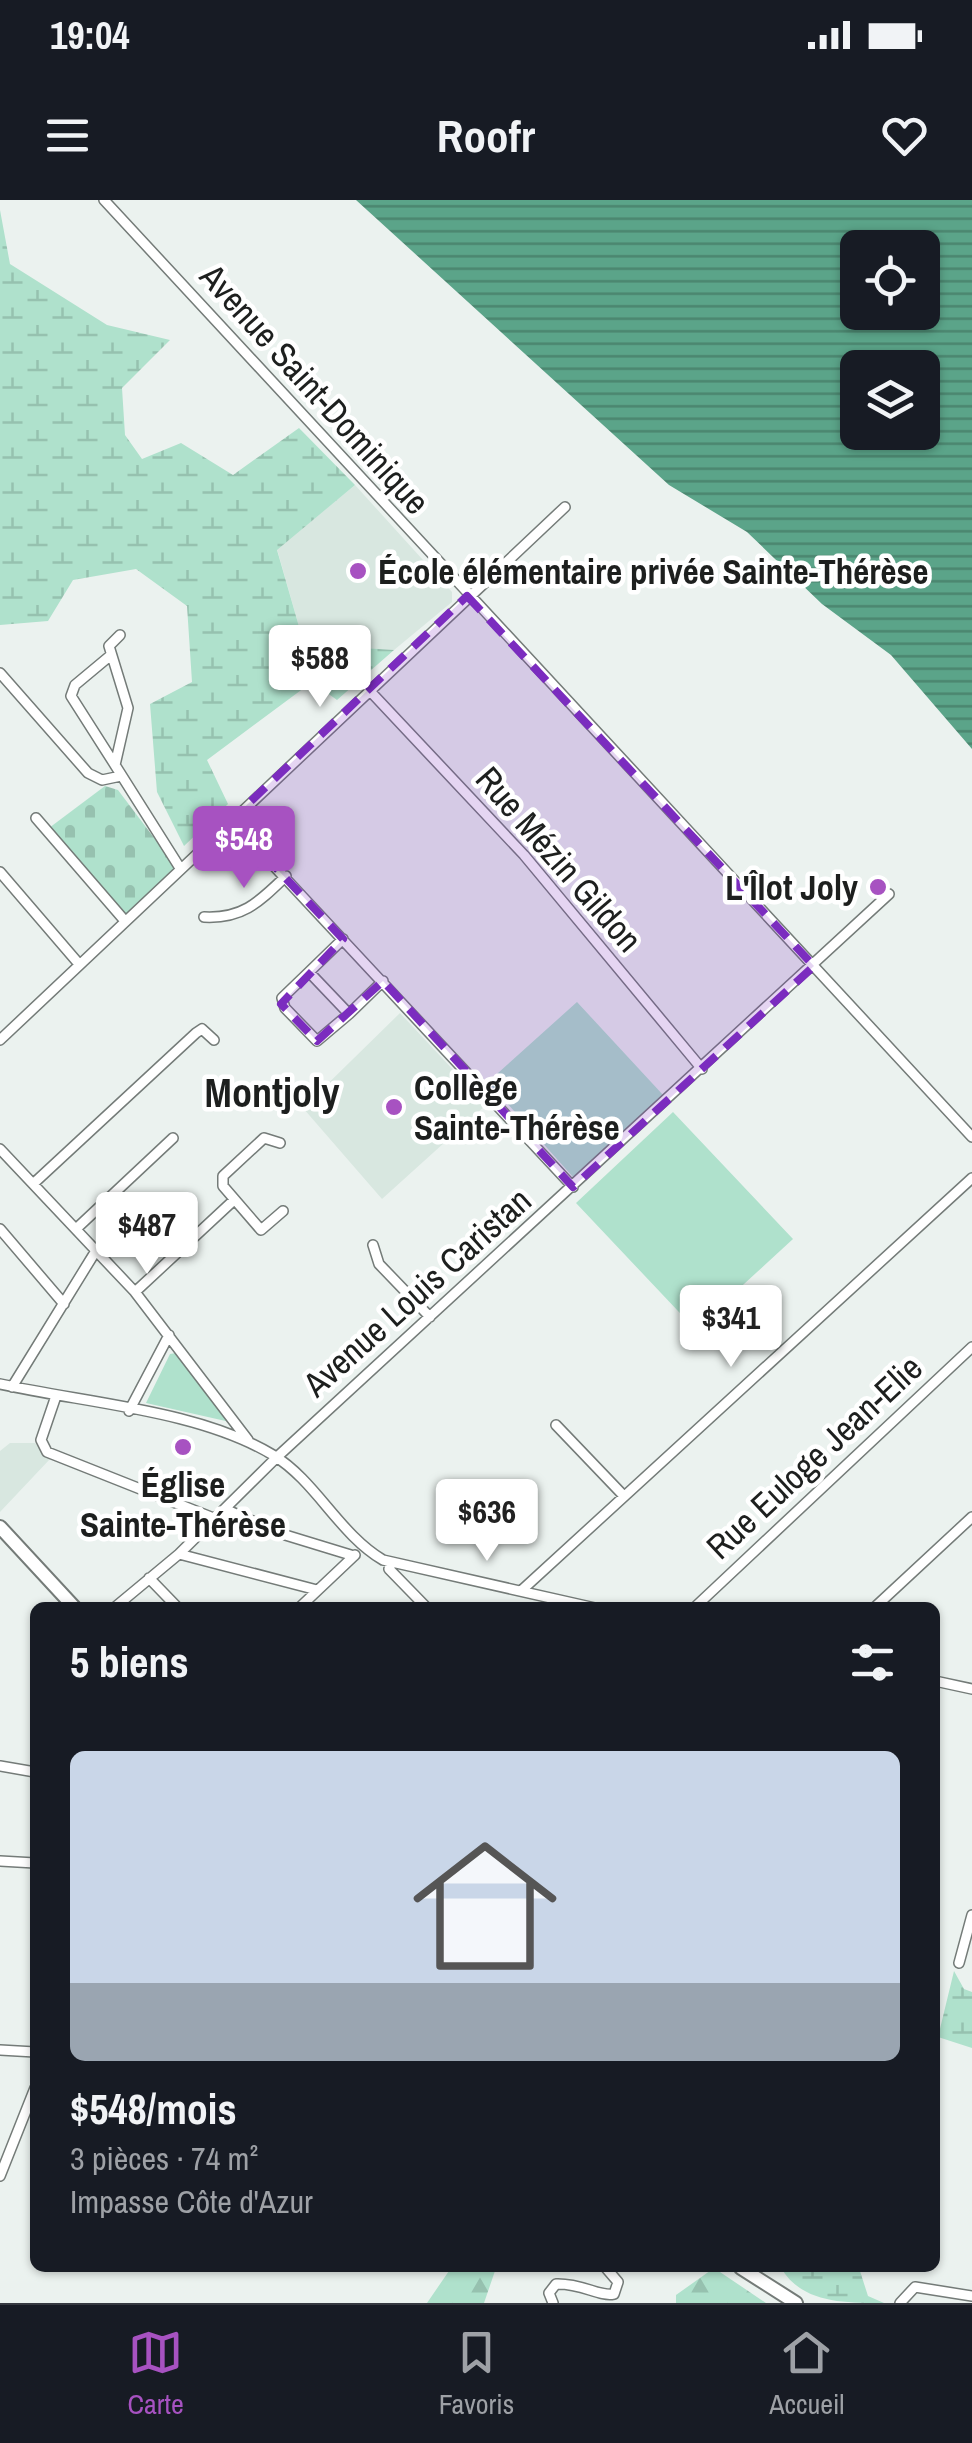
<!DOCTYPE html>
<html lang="fr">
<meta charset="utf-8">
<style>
body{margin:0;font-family:"Archivo Narrow",sans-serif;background:#242831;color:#f1f3f6;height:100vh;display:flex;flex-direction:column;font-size:38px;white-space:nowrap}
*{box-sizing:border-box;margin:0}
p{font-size:32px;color:#9ea1a6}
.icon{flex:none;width:55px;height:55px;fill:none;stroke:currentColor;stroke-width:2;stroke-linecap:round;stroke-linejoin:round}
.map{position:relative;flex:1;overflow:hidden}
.sheet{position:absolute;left:30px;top:1402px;width:910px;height:670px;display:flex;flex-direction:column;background:#171b24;border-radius:15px;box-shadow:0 2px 8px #0004}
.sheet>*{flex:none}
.tools{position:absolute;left:840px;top:30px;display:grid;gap:20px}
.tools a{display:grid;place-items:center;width:100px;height:100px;border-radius:15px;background:#171b24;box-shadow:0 2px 8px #0004;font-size:50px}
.price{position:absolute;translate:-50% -85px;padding:0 22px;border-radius:10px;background:#fff;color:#222;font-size:32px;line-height:65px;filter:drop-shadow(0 2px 5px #0008)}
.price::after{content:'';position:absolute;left:50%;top:60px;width:30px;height:22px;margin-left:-15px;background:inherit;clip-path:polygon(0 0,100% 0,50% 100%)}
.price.on{background:#a752c1;color:#fff}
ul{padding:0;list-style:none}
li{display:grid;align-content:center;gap:20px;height:530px;padding:0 40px}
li+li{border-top:2px solid #363941}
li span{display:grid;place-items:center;height:310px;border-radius:15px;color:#555}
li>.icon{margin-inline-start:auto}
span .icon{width:180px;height:180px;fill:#fffc;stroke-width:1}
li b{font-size:42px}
h2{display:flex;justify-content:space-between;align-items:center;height:120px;padding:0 40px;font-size:42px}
.status{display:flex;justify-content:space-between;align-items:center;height:70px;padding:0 50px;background:#171b24;direction:ltr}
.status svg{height:28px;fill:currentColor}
header{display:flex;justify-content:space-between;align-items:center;height:130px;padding:0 40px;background:#171b24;font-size:45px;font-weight:700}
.tab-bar{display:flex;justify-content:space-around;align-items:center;height:140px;border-top:2px solid #363941;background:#171b24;font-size:28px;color:#9ea1a6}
.tab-bar a{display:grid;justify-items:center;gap:5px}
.tab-bar .on{color:#a752c1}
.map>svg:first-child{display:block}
.built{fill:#d8e7e0}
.forest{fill:url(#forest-firs)}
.wetland{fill:url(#wetland-marsh)}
.cemetery{fill:url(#cemetery-stones)}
.park{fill:#afe1cc}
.water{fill:url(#water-rules);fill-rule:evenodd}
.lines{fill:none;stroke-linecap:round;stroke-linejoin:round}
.street-casing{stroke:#747b78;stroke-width:12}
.secondary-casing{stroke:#747b78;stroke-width:16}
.street{stroke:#fff;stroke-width:9}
.secondary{stroke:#fff;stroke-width:12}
.marked{fill:#7b2cbf;fill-opacity:0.2;stroke:#7b2cbf;stroke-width:8;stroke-dasharray:20 12;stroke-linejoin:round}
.poi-dot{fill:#a752c1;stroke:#fff;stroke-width:4}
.labels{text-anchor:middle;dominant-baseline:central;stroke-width:9;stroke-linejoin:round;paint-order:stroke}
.street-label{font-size:35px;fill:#1d1f1e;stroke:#fff}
.poi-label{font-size:35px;font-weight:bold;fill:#1d1f1e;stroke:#fff;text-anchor:start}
.quarter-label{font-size:40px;font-weight:bold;fill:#1d1f1e;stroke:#fff}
</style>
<div class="status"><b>19:04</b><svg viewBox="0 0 49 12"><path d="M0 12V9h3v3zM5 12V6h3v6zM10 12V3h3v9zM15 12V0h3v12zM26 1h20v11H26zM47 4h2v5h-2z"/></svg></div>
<header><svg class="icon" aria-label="menu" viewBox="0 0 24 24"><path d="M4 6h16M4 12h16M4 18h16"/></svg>Roofr<svg class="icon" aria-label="heart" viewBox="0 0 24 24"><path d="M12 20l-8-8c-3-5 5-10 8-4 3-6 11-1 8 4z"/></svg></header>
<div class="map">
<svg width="972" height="2103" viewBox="0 0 972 2103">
<defs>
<pattern id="forest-firs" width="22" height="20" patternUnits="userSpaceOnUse" patternTransform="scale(2.5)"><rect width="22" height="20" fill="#afe1cc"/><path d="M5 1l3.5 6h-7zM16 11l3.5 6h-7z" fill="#96c1af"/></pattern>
<pattern id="wetland-marsh" width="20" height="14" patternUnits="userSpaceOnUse" patternTransform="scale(2.5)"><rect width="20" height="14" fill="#afe1cc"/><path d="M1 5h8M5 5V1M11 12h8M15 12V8" fill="none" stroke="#96c1af"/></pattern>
<pattern id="cemetery-stones" width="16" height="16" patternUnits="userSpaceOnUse" patternTransform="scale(2.5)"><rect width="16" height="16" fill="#afe1cc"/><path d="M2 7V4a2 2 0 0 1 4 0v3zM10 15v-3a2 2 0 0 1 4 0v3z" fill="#96c1af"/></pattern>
<pattern id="water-rules" width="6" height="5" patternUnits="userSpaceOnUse" patternTransform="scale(2.5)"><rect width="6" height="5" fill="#5ba489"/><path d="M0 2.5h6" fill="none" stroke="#4b856f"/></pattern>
</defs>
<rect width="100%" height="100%" fill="#ebf2ef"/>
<path class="built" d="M355,285L452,392V402L394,450L304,444L277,349Z
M400,813L486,905L382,999L303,908Z
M10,1243H35L50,1259L0,1312V1251Z"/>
<path class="forest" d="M451,2068H496L484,2103H427Z
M714,2068L766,2103H676V2095Z"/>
<path class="wetland" d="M0,10L10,64L107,125L170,140L122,188L125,235L142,259L181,243L233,275L299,228L355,285L277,350L304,444L394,450L337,500L312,482L207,560L228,604L184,646L157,592L150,504L192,482L187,406L136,369L73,380L48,421L0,425Z
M954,1771L964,1789L972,1792V1848L938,1837Z
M781,2068H859L868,2096L884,2103C843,2103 802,2103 781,2068Z"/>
<path class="cemetery" d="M105,586L118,590L176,667L123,719L49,628Z"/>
<path class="park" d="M577,802L664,896L573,977L488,882Z
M673,912L793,1039L695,1129L576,1003Z
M176,1153L230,1222L146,1203L170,1154Z"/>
<path class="water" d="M356,0H972V549L891,455L822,404L747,332L669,285ZM858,48H922V112H858ZM858,168H922V232H858Z"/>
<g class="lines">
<g class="street-casing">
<path id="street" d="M104,0L972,937
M120,435L109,446L128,508L115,565L180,668
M111,455L75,485L71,496L115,565
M0,473L88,573L102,580L121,576
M369,490L524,655L702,869
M36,618L125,721
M231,620L573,987
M0,672L79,764
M204,717C243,719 259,702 286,676
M343,739L309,772L349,814L383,781
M309,772L282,798L285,808L317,841L349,814
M0,840L565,307
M280,943L264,938L223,976V986L261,1030L283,1011
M0,949L135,1092L248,1240
M33,984L196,833L202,829L214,840
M77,1028L173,938
M0,1029L64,1104
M373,1045L379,1064L430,1117
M135,1092L234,1000
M0,1184C85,1203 199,1210 273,1255C316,1281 339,1334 383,1360L595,1408
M12,1187L97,1049
M56,1196L41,1240L47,1252L216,1319
M129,1211L169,1135
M556,1225L622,1294
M225,1309L282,1334L354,1356
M179,1354L317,1390
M391,1363L389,1369L427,1408
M149,1378L178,1408
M522,1390L972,978
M114,1408L179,1354L277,1257L889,694
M299,1408L355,1355
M694,1408L972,1147
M874,1408L972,1317
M935,1481L972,1489
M0,1566L35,1572
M0,1661L35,1663
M959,1763L972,1715
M0,1850L35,1852
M0,1976L35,1888
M553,2103L549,2093L556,2084C582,2083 599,2097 614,2094L618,2082L606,2068
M900,2103L915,2087L972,2096"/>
</g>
<g class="secondary-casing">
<path id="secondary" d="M0,1327L75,1408
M741,2068L796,2103"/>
</g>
<use href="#street" class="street"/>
<use href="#secondary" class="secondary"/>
</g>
<path class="marked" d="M467,396L814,766L573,987L383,781L317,841L281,804L343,739L231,620Z"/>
<g class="poi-dot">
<circle cx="358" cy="371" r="10"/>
<circle cx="878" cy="687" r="10"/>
<circle cx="394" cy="907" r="10"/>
<circle cx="183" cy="1247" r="10"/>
</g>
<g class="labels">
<g class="street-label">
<text transform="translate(315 189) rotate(48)">Avenue Saint-Dominique</text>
<text transform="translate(559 659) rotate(49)">Rue Mézin Gildon</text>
<text transform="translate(417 1092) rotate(-42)">Avenue Louis Caristan</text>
<text transform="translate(814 1257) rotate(-43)">Rue Euloge Jean-Elie</text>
</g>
<g class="poi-label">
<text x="378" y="371">École élémentaire privée Sainte-Thérèse</text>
<text x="858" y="687" text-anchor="end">L'Îlot Joly</text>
<text x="414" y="887">Collège<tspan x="414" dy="40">Sainte-Thérèse</tspan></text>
<text x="183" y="1284" text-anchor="middle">Église<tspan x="183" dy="40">Sainte-Thérèse</tspan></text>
</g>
<g class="quarter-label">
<text x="272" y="892">Montjoly</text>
</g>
</g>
</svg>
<div class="tools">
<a><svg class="icon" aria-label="locate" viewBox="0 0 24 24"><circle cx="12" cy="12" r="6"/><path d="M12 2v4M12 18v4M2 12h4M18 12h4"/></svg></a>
<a><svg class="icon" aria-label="layers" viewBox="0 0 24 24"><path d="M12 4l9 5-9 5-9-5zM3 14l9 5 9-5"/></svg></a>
</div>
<b class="price" style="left:320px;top:510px">$588</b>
<b class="price on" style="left:244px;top:691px">$548</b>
<b class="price" style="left:147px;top:1077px">$487</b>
<b class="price" style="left:731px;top:1170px">$341</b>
<b class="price" style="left:487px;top:1364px">$636</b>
<section class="sheet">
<h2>5 biens<svg class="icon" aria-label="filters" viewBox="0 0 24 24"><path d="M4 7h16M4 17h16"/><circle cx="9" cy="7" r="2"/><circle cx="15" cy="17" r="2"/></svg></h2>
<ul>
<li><span style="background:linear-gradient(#c9d6e8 75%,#9aa5b1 0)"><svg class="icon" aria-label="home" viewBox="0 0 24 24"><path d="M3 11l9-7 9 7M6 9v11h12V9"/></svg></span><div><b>$548/mois</b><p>3 pièces · 74 m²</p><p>Impasse Côte d'Azur</p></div></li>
</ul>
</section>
</div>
<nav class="tab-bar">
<a class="on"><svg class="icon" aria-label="map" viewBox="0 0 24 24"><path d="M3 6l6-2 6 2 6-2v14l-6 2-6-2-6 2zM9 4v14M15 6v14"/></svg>Carte</a>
<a><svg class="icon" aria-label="saved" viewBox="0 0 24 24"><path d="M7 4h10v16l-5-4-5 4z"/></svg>Favoris</a>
<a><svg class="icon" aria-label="home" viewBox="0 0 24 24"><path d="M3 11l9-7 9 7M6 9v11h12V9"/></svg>Accueil</a>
</nav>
